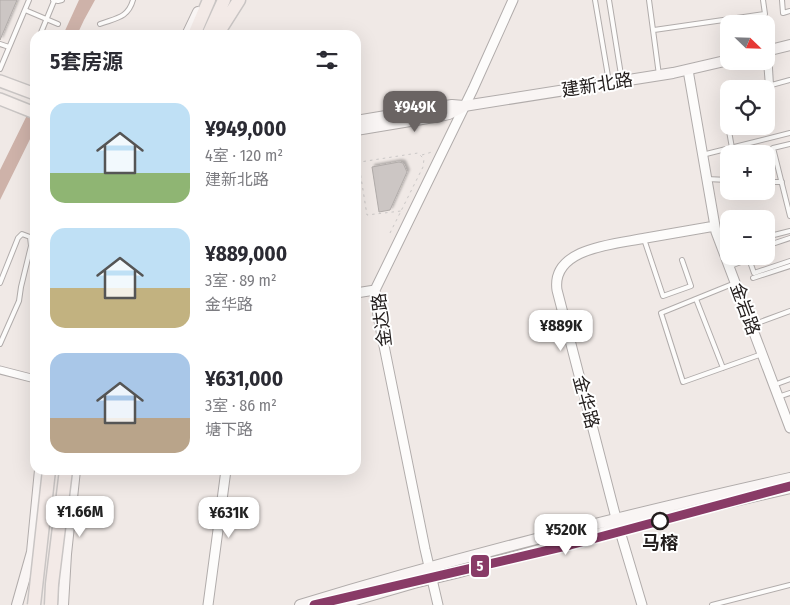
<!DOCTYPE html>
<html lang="zh">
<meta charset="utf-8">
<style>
body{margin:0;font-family:"Fira Sans Condensed","Noto Sans SC",sans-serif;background:#f2f2f3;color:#2b2b33;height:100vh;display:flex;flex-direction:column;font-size:19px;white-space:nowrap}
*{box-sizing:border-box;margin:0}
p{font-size:16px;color:#7c7c81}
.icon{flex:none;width:28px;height:28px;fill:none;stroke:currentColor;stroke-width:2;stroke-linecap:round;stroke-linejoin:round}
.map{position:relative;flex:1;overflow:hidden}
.drawer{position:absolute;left:30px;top:30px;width:331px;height:445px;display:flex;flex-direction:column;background:#fff;border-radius:15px;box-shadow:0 5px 20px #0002}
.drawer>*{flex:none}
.needle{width:32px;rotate:113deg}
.tools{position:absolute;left:720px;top:15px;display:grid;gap:10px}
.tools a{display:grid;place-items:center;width:55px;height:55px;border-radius:10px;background:#fff;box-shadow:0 5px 20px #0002;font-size:25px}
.price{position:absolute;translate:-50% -42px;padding:0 11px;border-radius:10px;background:#fff;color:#222;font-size:16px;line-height:32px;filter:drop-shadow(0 1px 2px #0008)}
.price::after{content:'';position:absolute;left:50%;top:30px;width:15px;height:11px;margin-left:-8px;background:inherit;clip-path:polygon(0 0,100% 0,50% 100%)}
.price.selected{background:#6a6463;color:#fff}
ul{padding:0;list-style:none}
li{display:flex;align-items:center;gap:15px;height:125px;padding:0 20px}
li span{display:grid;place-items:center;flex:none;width:140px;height:100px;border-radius:15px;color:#555}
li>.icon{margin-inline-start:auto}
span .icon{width:60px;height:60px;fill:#fffc;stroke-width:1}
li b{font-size:21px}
h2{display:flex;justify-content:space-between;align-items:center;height:60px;padding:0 20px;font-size:21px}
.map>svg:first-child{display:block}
.water{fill:#ceb2a9}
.building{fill:#ccc6c4;stroke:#b1acaa;filter:url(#shadow)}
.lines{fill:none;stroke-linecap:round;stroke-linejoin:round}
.service-casing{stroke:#b1acab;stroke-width:6}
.minor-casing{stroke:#b1acab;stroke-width:9}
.tertiary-casing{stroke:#b1acab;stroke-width:11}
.secondary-casing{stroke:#b1acab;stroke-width:12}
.primary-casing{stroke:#c9c5c4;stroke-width:14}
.trunk-casing{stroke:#c9c5c4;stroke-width:15}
.path{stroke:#cbc8c7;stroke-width:1;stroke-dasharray:2.5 4;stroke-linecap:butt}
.service{stroke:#fdfcfb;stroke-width:4}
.minor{stroke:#fdfcfb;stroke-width:7}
.tertiary{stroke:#fdfcfb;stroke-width:9}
.secondary{stroke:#f9f5f4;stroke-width:10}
.primary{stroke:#f6efec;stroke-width:11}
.trunk{stroke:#f3eae7;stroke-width:12}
.trunk-bridge-casing{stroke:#c9c5c4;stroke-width:15;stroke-linecap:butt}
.trunk-bridge{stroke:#f3eae7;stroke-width:12}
.metro-1-casing{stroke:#fff;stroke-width:12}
.metro-1{stroke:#893b67;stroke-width:9}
.stop-dot{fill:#fff;stroke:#221d1c;stroke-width:2.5}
.labels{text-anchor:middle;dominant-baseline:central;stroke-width:4;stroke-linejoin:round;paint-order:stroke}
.street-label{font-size:18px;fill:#221d1c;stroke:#fff}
.stop-label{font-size:18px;font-weight:bold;fill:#221d1c;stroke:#fff}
.line-badge{stroke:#fff;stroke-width:2}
.badge-label{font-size:14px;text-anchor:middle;font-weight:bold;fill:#fff}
</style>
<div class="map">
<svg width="790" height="605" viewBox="0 0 790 605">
<defs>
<filter id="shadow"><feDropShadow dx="2.5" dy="-2.5" stdDeviation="1" flood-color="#0004"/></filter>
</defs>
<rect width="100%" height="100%" fill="#f0e9e6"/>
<path class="water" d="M79,0H95L84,20L77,35H63Z
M35,99V129L0,200V170Z"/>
<path class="building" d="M0,0H17L0,40Z
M399,162L403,163L407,172L390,210L379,212L372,167Z"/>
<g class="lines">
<g class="service-casing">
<path id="service" d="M53,0L58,1L62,0
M595,0L609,82
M609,0L622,81
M649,0L659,75
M782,0L783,13L790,11
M25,10L58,24
M100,24C116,18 128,18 133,0
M654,30L765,14L763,0
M40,35L54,1
M0,44L9,47
M769,52L771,85
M766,61L768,86
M0,69L29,0
M757,89L790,80
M729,96L723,97L732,148
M790,144L773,148L790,216
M702,155L790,133
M706,179L729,180
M766,182H782
M766,237L790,231
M644,239L663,296L691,286L682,260
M766,246L790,238
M748,256L754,273L790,261
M730,266L749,259
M753,278L790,266
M0,283L18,238L22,234L30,237L31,246L21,287L19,301L0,344
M735,283L661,313L683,382L762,354
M696,299L723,368
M752,325L790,311
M774,385L790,379
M778,397L790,393
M712,605L790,585"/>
</g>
<g class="minor-casing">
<path id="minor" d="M0,370L35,379"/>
</g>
<g class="tertiary-casing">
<path id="tertiary" d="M688,70L716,232L790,428
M356,293L375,290
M208,605L226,470
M438,605L425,549L378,316L375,290L473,89L513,0
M642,605L616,518L557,290C551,247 617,244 646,238C669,234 692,230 715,226"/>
</g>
<g class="secondary-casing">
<path id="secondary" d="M187,35L198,12
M766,51L790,45
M356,121L452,105L464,106L673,73L729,60
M356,130L440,116L449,114L463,107
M17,605L32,552L40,470
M63,605L66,554L75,470
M300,605C461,556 625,515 790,478
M338,605L414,583L456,573L619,528L790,488"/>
</g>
<g class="primary-casing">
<path id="primary" d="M0,81L35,94
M0,99L35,113"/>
</g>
<g class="trunk-casing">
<path id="trunk" d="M220,30L239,0
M194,35L209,0
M208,35L224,0"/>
</g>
<path class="path" d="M422,155L432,152
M390,233L423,167L424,159L418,153L360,162L359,165L367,215L401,211"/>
<use href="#service" class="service"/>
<use href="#minor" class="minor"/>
<use href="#tertiary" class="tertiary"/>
<use href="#secondary" class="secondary"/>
<use href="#primary" class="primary"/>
<use href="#trunk" class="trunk"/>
<g class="trunk-bridge-casing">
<path id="trunk-bridge" d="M34,605L49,470
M51,605L52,584L66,470"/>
</g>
<use href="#trunk-bridge" class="trunk-bridge"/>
<g class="metro-1-casing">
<path id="metro-1" d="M314,605L570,545L790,486"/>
</g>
<use href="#metro-1" class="metro-1"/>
</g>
<circle class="stop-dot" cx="660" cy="521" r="8"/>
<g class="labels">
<g class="street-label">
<text transform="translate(597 85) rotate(-9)">建新北路</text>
<text transform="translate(745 309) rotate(70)">金岩路</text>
<text transform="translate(382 320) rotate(-97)">金达路</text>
<text transform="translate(586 402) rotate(75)">金华路</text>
</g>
<g class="stop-label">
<text x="660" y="543">马榕</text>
</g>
</g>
<rect class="line-badge" x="470" y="554" width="20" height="24" rx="5" fill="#893b67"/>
<g class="badge-label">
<text x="480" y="571">5</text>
</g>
</svg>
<div class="tools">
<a><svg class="needle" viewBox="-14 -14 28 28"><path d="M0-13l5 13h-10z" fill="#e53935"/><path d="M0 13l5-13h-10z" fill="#7c7c81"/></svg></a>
<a><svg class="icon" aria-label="locate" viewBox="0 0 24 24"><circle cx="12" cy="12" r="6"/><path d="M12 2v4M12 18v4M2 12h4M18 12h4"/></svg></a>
<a>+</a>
<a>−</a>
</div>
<b class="price selected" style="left:415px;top:133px">¥949K</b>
<b class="price" style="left:561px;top:352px">¥889K</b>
<b class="price" style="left:80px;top:538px">¥1.66M</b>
<b class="price" style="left:229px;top:539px">¥631K</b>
<b class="price" style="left:566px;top:556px">¥520K</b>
<section class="drawer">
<h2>5套房源<svg class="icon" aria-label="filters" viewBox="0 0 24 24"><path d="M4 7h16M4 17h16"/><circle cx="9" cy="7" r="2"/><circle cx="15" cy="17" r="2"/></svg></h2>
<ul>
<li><span style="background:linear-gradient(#bfe0f5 70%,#8fb573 0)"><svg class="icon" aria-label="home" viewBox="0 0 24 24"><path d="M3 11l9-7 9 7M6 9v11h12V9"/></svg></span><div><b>¥949,000</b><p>4室 · 120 m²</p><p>建新北路</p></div></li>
<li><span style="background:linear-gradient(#bfe0f5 60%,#c2b280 0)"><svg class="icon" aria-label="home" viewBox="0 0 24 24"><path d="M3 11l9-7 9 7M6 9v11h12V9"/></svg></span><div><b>¥889,000</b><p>3室 · 89 m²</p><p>金华路</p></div></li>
<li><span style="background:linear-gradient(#a9c7e8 65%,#b9a48a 0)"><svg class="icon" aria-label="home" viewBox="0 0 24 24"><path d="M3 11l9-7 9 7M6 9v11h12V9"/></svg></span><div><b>¥631,000</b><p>3室 · 86 m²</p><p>塘下路</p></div></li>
</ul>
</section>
</div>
